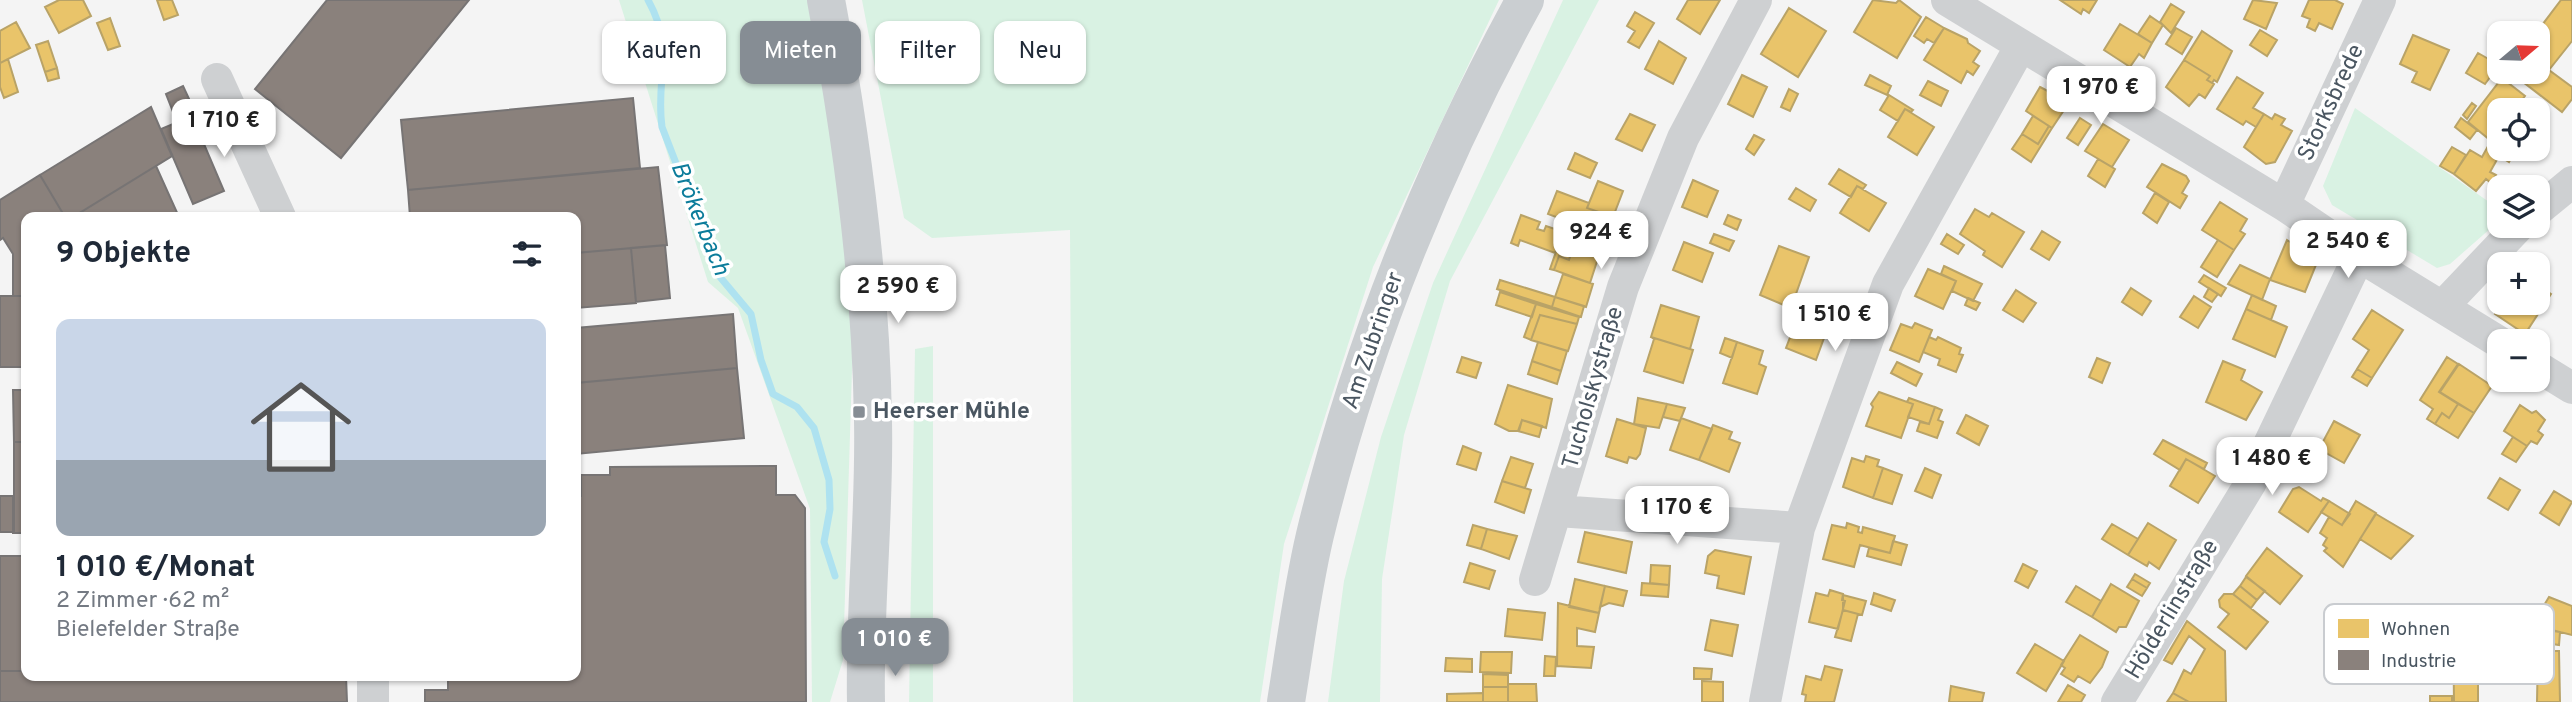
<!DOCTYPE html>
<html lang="de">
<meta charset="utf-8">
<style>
body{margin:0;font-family:Overpass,sans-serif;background:#f6f6f7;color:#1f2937;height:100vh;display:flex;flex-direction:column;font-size:26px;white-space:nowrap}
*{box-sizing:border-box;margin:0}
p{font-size:23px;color:#747a83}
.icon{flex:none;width:38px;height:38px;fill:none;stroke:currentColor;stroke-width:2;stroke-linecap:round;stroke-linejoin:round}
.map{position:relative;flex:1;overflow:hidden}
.sheet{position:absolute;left:21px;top:212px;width:560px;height:469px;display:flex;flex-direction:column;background:#fff;border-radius:14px;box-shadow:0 2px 5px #0004}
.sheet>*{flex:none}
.hud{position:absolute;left:602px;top:21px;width:665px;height:63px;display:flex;gap:14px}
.needle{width:46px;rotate:71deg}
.controls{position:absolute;left:2487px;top:21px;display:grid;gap:14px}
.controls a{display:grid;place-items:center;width:63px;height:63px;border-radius:14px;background:#fff;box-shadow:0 2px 5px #0004;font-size:35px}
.price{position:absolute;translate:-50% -60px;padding:0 16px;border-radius:14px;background:#fff;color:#222;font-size:23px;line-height:46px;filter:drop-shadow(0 2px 4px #0008)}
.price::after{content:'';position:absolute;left:50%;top:42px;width:21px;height:16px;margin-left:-10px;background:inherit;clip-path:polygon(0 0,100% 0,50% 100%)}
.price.active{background:#868d94;color:#fff}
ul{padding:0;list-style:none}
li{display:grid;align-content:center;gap:14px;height:371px;padding:0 35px}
li span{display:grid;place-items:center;height:217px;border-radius:14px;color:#555}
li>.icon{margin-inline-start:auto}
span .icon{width:126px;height:126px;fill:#fffc;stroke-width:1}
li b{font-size:30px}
h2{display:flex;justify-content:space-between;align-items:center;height:84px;padding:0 35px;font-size:30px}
.pill{padding:0 24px;border-radius:14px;background:#fff;box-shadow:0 2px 5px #0004;font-size:24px;line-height:63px}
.pill.active{background:#868d94;color:#fff}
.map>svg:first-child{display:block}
.green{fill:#d9f2e3}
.homes{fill:#e9c46a;stroke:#b9a367;stroke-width:2}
.industry{fill:#8a817c;stroke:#777474;stroke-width:2}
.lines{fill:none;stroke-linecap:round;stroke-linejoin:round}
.stream{stroke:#aee2f0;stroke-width:7}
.minor{stroke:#ced0d2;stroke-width:32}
.major{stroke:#caced1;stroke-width:38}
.poi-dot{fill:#868d94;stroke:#fff;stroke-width:2.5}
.labels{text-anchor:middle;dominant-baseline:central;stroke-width:7;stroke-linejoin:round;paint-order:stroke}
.street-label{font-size:23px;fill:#4a5661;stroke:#fff}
.poi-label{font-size:23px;font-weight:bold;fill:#4a5661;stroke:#fff;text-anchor:start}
.water-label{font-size:24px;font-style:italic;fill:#0c7c9b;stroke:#fff}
.key{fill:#fff;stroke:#c9ccd0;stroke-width:2}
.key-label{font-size:19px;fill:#4a5661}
</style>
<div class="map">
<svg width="2572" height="702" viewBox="0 0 2572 702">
<rect width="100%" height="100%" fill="#f4f4f4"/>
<path class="green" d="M619,0H809L836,164L854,306L843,660L830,702H812L810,509L738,308L708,282Z
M862,0H1499L1373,267L1284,544L1260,702H1073L1070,230L932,238L904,218Z
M1563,0H1599L1450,281L1404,435L1382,579L1380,702H1328L1344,581L1381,437L1433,283Z
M2355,108L2499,209V221L2450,264L2437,268L2332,205L2323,186Z
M933,346V702H909L915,349Z"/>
<path class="homes" d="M59,0H83L91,16L59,33L45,7Z
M157,0H172L178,15L164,20Z
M1688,0H1720L1700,34L1677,19Z
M1873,0L1896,3L1899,0L1921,17L1897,58L1854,32Z
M2060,0H2097L2089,13L2083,9L2081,14Z
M2253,0L2277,3L2266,29L2244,19Z
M2309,0H2335L2343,4L2332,29L2319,23L2315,31L2307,27L2310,19L2302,16Z
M2561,0H2572V41L2549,70L2572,87V99L2562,112L2510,72H2538L2536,33Z
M2171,4L2184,12L2171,33L2160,22Z
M1789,8L1826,31L1798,77L1761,54Z
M1635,12L1654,23L1639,48L1628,42L1635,31L1627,26Z
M2150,16L2163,25L2152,43L2138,34Z
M1926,17L1944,28L1934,43L1927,39L1924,43L1914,36Z
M110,18L120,46L108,50L97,23Z
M16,22L30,48L0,63V31Z
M2120,24L2152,43L2144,58L2139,54L2130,67L2104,50Z
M1944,28L1967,39L1968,43L1980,51L1973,62L1979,66L1973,75L1967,71L1961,83L1924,60Z
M2176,28L2192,37L2182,54L2166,44Z
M2260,30L2277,40L2267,56L2250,45Z
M2202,31L2232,51L2217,82L2214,80L2212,83L2207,80L2210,76L2184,60Z
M2413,35L2449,50L2430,90L2412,82L2417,72L2400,64Z
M48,41L57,68L45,72L36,45Z
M1659,41L1686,58L1673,84L1645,69Z
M2478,53L2499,65L2485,84L2466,73Z
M8,59L18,92L4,98L0,87V63Z
M2184,60L2210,76L2207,80L2214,84L2205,98L2199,94L2189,106L2166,87Z
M57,68L59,78L48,81L45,72Z
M1742,75L1767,87L1753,117L1728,104Z
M1870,75L1891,86L1887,95L1865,85Z
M2237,77L2263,93L2253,108L2264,114L2256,127L2246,121L2243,125L2217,109Z
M2502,78L2525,96L2514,110H2499V129L2490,140L2468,122Z
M1928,81L1948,91L1941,106L1920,95Z
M2040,87L2065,100L2068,104L2052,128L2026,111Z
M1789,89L1798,94L1790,111L1781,107Z
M1889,95L1913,110L1911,112L1905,109L1898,121L1880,110Z
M2472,103L2476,106L2467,119L2463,115Z
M1905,109L1934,127L1917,155L1888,137Z
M1630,114L1655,125L1642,151L1616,139Z
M2264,114L2272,119L2275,114L2285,119L2281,125L2292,131L2275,162L2266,164L2244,147Z
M2033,116L2049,126L2038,144L2022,134Z
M2080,118L2091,125L2078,145L2067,138Z
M2461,118L2477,130L2470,139L2455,127Z
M2103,124L2129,140L2112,167L2085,151Z
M2049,126L2052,128L2031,162L2012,149L2022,134L2038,144Z
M2497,133L2499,149H2516L2509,162L2487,148Z
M1754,135L1764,140L1754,155L1746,149Z
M2452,147L2466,155L2454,174L2440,166Z
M2487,148L2499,156L2490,172L2496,175L2491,183L2486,179L2476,191L2454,174L2470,150L2482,157Z
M1575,153L1597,163L1590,178L1568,169Z
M2098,159L2115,169L2105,187L2088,176Z
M2162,164L2186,176L2189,181L2182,193L2187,196L2180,208L2147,187Z
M1839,169L1866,185L1863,189L1857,186L1851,197L1829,184Z
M1693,180L1718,191L1707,217L1682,207Z
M1598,181L1623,191L1613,217L1587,208Z
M1857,186L1886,203L1869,231L1840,213Z
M1796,188L1816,200L1810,211L1789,199Z
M1557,191L1589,203L1587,208L1613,217L1606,236L1548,214Z
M2155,193L2169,202L2157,223L2143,213Z
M2220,202L2247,219L2240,231L2245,234L2234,250L2202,230Z
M1975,209L1989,217L1992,213L2024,232L2002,267L1983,255L1985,251L1960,234Z
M1521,215L1540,222L1537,229L1544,231L1546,226L1564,232L1555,253L1520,240L1518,246L1511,243Z
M1728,215L1741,220L1737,230L1724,224Z
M2042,231L2060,242L2049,260L2031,249Z
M1714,234L1734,241L1729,251L1710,243Z
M1947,234L1964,245L1958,254L1941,244Z
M2218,240L2234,250L2217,277L2201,267Z
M2287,240L2318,260L2305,292L2270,280Z
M1684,242L1713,253L1702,282L1673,270Z
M1558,246L1572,250L1569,260L1559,256L1554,270L1550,269Z
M1574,246L1599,255L1590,283L1554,270L1559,256L1569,260Z
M1779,246L1809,257L1791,308L1760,295Z
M2530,259L2545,267L2538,279V264H2527Z
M2240,265L2270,279L2262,300L2228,284Z
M1944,266L1982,284L1973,301L1952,291L1956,281L1941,274Z
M1928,269L1956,281L1943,309L1915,296Z
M1563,274L1593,284L1586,307L1555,297Z
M2204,275L2226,288L2221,296L2199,282Z
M1500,280L1555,297L1552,307L1497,289Z
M2538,285L2551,294L2525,334L2495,314L2502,303H2538Z
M2131,288L2151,301L2142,315L2122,302Z
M2209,288L2218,294L2212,302L2204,297Z
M2016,290L2036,303L2023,322L2003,310Z
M1500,292L1536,304L1532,317L1496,305Z
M2252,295L2276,306L2271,320L2246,309Z
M2194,296L2211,307L2198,328L2180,317Z
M1555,297L1584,306L1581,317L1552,307Z
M1968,298L1980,303L1976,310L1965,305Z
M1536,304L1579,317L1577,324L1540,315L1531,340L1524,337Z
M1661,305L1699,317L1690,349L1693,350L1651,337Z
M2246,309L2287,327L2275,357L2233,339Z
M2372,310L2403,330L2372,378L2357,369L2369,350L2353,339Z
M1540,315L1577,324L1568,351L1531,340Z
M1915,323L1932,330L1919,362L1890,350L1901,324L1912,328Z
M1794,327L1824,338L1816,360L1786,348Z
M1651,337L1693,350L1683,383L1644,371L1654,339Z
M1929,337L1936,340L1938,337L1961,348L1959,354L1963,355L1956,372L1938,365L1940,359L1923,352Z
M1725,338L1737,342L1732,358L1720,353Z
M1538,342L1567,351L1561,371L1532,361Z
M1737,342L1763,351L1759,364L1766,367L1757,394L1723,383Z
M1462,357L1481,363L1476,378L1457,372Z
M2447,357L2458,364L2439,392L2458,404L2449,418L2442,413L2435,424L2427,419L2433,409L2420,400Z
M2097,358L2110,363L2102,383L2089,377Z
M1532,361L1561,371L1557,384L1528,374Z
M2223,361L2245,370L2241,380L2262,392L2246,420L2206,402Z
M1897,362L1922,374L1916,386L1891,373Z
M2459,364L2492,386L2474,413L2440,392Z
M2357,369L2372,378L2367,386L2352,377Z
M1508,385L1552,399L1546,428L1522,420L1519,431H1509L1495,424Z
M1879,392L1913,404L1901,438L1866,426L1873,407L1871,404Z
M1638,398L1667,404L1659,428L1634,424Z
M1909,398L1935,407L1929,424L1908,417L1913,404L1907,402Z
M1667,404L1685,408L1680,421L1663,417Z
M2458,404L2474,413L2458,438L2435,424L2442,413L2449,418Z
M2520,405L2532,413L2536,411L2545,420L2538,431L2543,435L2537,444L2531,441L2527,446L2504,431Z
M1935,407L1942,410L1938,420L1943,422L1937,438L1917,431L1920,422L1929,424Z
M1966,415L1988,426L1979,445L1957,433Z
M1681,418L1712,429L1699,460L1670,450Z
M1617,419L1646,428L1640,454L1636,459L1629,457L1627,463L1606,456Z
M1522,420L1542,426L1539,437L1518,431Z
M2334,421L2360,435L2344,463L2319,449Z
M1713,425L1732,432L1729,439L1740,443L1729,472L1699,460Z
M2513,437L2527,446L2516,462L2502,454Z
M2163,440L2207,463L2204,469L2186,459L2180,470L2154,454Z
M1463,446L1481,453L1476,470L1457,464Z
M1866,456L1879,460L1877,466L1883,468L1873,498L1843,487L1852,458L1864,462Z
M1511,457L1533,464L1525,488L1502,481Z
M2186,459L2215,476L2198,503L2170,486Z
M1883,468L1902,475L1892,504L1873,498Z
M1925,468L1941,475L1932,498L1915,491Z
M2500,478L2520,490L2508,510L2488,498Z
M1502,481L1531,490L1524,513L1495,502Z
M2299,487L2321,501L2323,498L2329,501L2308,532L2279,512L2293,489Z
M2554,491L2572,502L2559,525L2540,513Z
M2329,501L2350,514L2342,525L2321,512Z
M2356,501L2376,513L2343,567L2324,551L2327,548L2323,545L2327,538L2320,533L2329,517L2342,525Z
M2376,514L2413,536L2391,559L2360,539Z
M1847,523L1859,527L1858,532L1862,533L1863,527L1895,536L1890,553L1860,545L1854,567L1823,559L1832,525L1846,528Z
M2148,523L2176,540L2159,569L2149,562L2147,566L2128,555Z
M2112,524L2138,539L2128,555L2102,539Z
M1473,525L1487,529L1481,549L1467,545Z
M1487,529L1517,536L1509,559L1481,549Z
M1585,532L1632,542L1626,573L1578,562Z
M1893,541L1907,545L1901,565L1867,556L1869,548L1890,553Z
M2267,548L2302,576L2280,604L2246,576Z
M1715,550L1751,557L1744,594L1717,588L1719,576L1705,573L1708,556Z
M1470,563L1495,571L1489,589L1464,582Z
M2023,564L2037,571L2028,588L2015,581Z
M1651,565L1670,566L1669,585L1650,583Z
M2135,574L2150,583L2147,588L2132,579Z
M2246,577L2265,591L2257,600L2240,586Z
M1575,579L1605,586L1599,613L1569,607Z
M2132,579L2147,588L2142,596L2127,587Z
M1642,583L1669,585L1668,597L1641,595Z
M2111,584L2139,601L2126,627H2119L2116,632L2092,617Z
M1605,586L1627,591L1623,606L1609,603L1600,607Z
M2076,586L2101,601L2092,617L2066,602Z
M2240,586L2257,600L2251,608L2233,594Z
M1830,590L1843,594L1842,600L1845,601L1838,629L1809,622L1816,593L1828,596Z
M1874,593L1895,600L1891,611L1871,604Z
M2224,594H2233L2268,622L2246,649L2218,627L2229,614L2220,607L2219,600Z
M1843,595L1866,601L1862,615L1843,610Z
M2549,597L2572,606V635L2532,625Z
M1558,603L1599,613L1595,632L1577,628V646L1594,647L1591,668L1557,666Z
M1508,609L1545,613L1542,640L1505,636Z
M1843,610L1858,614L1851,641L1835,637Z
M2453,616L2516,626L2510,666L2493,663L2490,678L2478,676V702H2454Z
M1711,620L1738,625L1732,656L1705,650Z
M2187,621L2225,651L2226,702H2189L2173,693L2184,670L2191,674L2205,649L2189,636L2172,664L2164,660Z
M2534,628L2560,632L2559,645L2534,641Z
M2080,635L2108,652L2102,667L2090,683L2078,676L2074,682L2061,674L2065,668L2061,665Z
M2035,644L2064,661L2046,691L2017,673Z
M2538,651H2559L2560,702H2537Z
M1481,652H1512L1511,673L1480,672Z
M1545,656L1556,657L1555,676H1544Z
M1446,658L1472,659V672L1445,671Z
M1825,666L1842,670L1834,702H1805L1806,695L1802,694L1806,676L1821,680Z
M1694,668L1712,669L1711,679H1694Z
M1483,674L1508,675V687H1483Z
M1702,681L1723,682V702H1702Z
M1508,684H1536L1537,702H1508Z
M2068,685L2085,695L2081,702H2058Z
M1951,686L1984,693L1982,702H1949Z
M1483,687H1508V702H1483Z
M1483,693V702H1447V694Z
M2173,693L2189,702H2167Z
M2430,696H2452V702H2430Z"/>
<path class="industry" d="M327,0H469L341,158L255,89Z
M183,86L196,114L177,122L166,94Z
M633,98L640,168L408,190L401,120Z
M151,107L172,156L73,217H65L40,175Z
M192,116L224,191L193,204L161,129Z
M156,166L179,217H73Z
M658,167L667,245L576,253V217H410L408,190Z
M40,175L65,217H26V296H13V254L3,238L0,240V200Z
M665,245L670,298L636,302L631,248Z
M631,248L636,303L576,308V253Z
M0,296H26V367H0Z
M733,314L737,368L576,383V328Z
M737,368L744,438L576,454V383Z
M13,390H26V442H14Z
M14,442H26V533H14Z
M776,466V495H795L805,508L806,702H425V690H448V676H576V496H581V475H610V467Z
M0,496H13V534V532H0Z
M0,556H26V671H0Z
M0,671H26V676H346L347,702H0Z"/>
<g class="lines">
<path class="stream" d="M648,0C676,50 655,77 662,127L720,277L751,314L761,360L773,394L797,407L814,428L829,480L830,509L824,542L835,576"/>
<path class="minor" d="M1947,0L2284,205L2359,256L2499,342
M217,79L280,217
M2284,205L2380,0
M2538,210L2572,182
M2442,307L2519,226
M2538,367L2572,388
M1558,511L1799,528
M1535,580L1623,287L1683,138L1756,0
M373,676V702
M1765,702L1799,528L1888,284L2020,47
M2117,702L2250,484L2359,256"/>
<path class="major" d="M826,0C852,139 871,280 873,421C875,515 864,608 866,702
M1286,702C1295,647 1302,590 1315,535C1360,349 1433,168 1525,0"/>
</g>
<rect class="poi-dot" x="852" y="405" width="14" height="14" rx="3.5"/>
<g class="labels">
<g class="street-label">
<text transform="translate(2332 103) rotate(-65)">Storksbrede</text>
<text transform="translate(1374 341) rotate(-71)">Am Zubringer</text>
<text transform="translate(1594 388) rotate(-74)">Tucholskystraße</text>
<text transform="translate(2173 610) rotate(-59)">Hölderlinstraße</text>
</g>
<g class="poi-label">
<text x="873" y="412">Heerser Mühle</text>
</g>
<g class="water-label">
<text transform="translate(699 219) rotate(68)">Brökerbach</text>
</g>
</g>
<rect x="2324" y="604" width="230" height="80" rx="10" class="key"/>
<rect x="2338" y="619" width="31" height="19" fill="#e9c46a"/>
<rect x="2338" y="650" width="31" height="20" fill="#8a817c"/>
<g class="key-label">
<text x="2381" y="635">Wohnen</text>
<text x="2381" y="667">Industrie</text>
</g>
</svg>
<div class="controls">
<a><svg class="needle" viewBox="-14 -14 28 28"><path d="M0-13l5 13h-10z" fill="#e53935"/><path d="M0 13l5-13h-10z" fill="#747a83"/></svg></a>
<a><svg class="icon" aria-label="locate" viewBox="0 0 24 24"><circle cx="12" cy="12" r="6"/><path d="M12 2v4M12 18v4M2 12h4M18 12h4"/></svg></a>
<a><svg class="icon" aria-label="layers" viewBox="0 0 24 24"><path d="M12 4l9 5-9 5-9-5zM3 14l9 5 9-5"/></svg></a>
<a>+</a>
<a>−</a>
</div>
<b class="price" style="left:2101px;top:126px">1 970 €</b>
<b class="price" style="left:224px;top:159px">1 710 €</b>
<b class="price" style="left:1601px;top:271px">924 €</b>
<b class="price" style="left:2348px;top:280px">2 540 €</b>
<b class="price" style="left:898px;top:325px">2 590 €</b>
<b class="price" style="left:1835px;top:353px">1 510 €</b>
<b class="price" style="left:2272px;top:497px">1 480 €</b>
<b class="price" style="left:1677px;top:546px">1 170 €</b>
<b class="price active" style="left:895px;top:678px">1 010 €</b>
<div class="hud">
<a class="pill">Kaufen</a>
<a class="pill active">Mieten</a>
<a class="pill">Filter</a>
<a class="pill">Neu</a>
</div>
<section class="sheet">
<h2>9 Objekte<svg class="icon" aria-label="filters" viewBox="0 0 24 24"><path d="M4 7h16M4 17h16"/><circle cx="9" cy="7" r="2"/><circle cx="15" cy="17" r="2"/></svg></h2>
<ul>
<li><span style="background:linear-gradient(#c9d6e8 65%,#9aa5b1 0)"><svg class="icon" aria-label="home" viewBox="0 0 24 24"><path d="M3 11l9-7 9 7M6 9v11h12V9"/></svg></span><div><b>1 010 €/Monat</b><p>2 Zimmer · 62 m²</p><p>Bielefelder Straße</p></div></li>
</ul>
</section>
</div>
